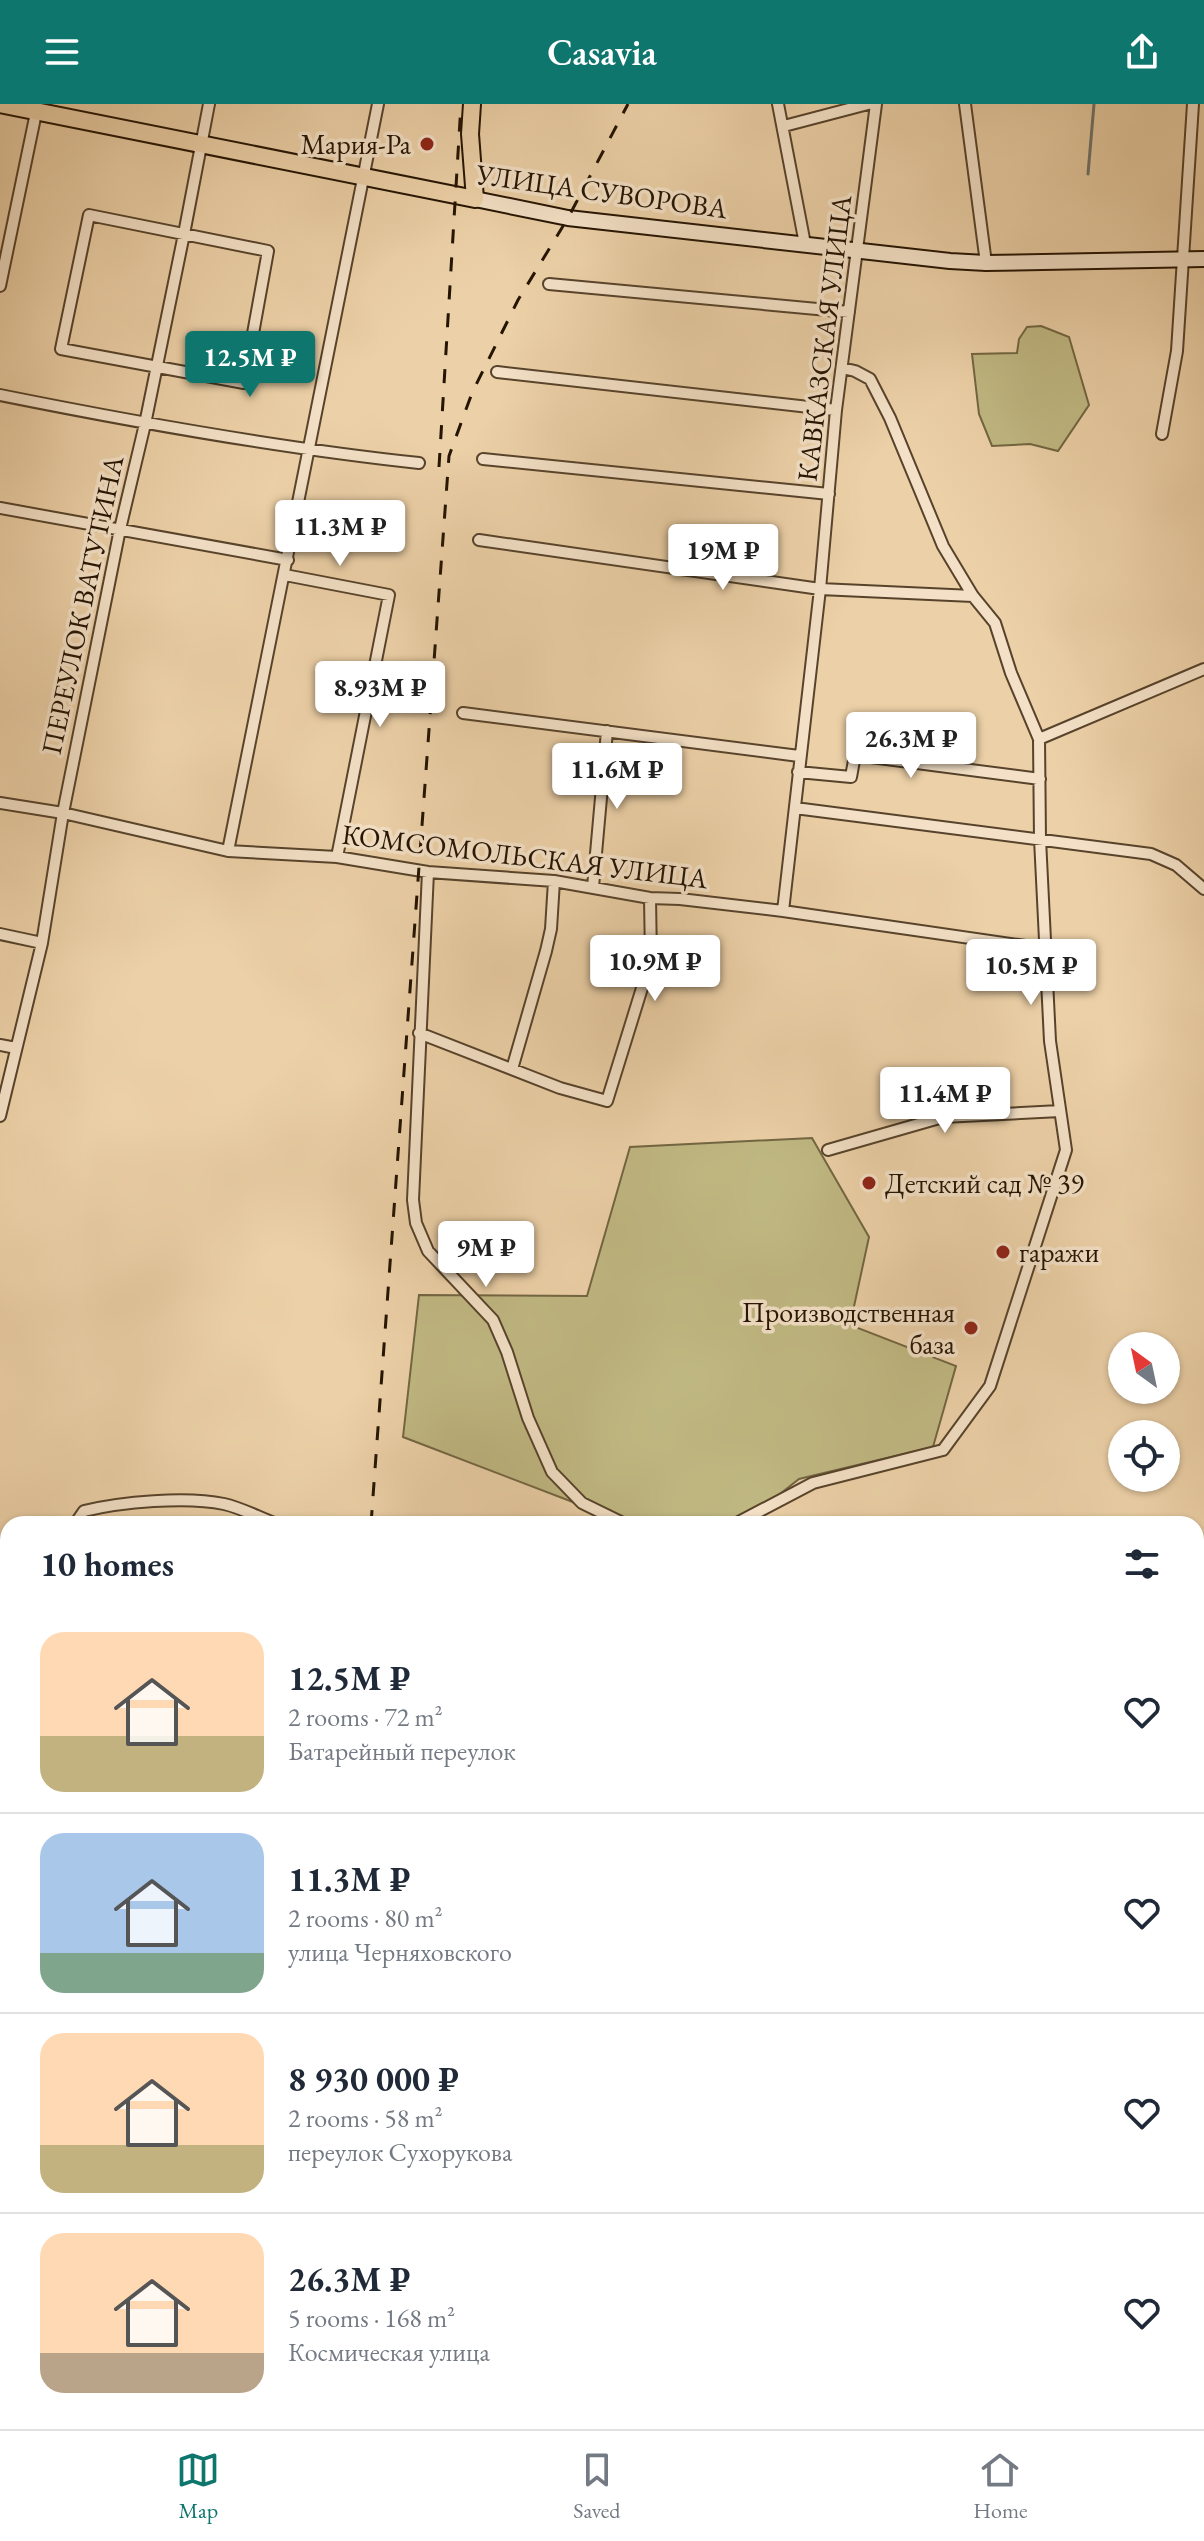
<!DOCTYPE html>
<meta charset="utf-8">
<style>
body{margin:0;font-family:"EB Garamond",serif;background:#f6f6f7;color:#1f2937;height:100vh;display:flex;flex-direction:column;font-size:30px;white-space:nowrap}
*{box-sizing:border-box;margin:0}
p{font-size:26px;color:#747a83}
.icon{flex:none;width:44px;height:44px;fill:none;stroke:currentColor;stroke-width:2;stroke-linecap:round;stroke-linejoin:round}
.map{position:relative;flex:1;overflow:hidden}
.sheet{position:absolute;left:0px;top:1412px;width:1204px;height:914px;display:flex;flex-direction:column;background:#fff;border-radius:24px 24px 0 0;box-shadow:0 2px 6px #0004}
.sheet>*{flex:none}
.needle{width:52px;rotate:327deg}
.tools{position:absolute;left:1108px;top:1228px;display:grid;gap:16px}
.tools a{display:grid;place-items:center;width:72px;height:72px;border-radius:50%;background:#fff;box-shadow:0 2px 6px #0004;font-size:40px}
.price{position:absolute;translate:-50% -68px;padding:0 18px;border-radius:8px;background:#fff;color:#222;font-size:26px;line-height:52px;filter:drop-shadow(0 2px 4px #0008)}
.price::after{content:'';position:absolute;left:50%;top:48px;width:24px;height:18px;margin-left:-12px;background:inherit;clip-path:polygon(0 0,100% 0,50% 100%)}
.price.current{background:#0f766e;color:#fff}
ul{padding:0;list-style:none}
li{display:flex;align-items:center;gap:24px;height:200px;padding:0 40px}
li+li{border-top:2px solid #e0e1e3}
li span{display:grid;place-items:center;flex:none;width:224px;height:160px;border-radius:24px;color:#555}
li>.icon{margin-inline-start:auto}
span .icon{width:96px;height:96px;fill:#fffc;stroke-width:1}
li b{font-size:34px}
h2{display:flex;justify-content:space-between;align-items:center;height:96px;padding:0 40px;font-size:34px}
header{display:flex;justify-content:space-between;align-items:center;height:104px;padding:0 40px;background:#0f766e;color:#fff;font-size:36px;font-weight:600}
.tabs{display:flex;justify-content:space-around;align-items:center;height:112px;border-top:2px solid #e0e1e3;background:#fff;font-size:22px;color:#747a83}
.tabs a{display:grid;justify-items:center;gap:4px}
.tabs .current{color:#0f766e}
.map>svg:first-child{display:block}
.green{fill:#c0b882;stroke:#726642;stroke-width:2}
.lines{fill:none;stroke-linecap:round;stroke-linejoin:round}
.stream{stroke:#6d746c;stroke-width:3}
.street-casing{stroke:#57432b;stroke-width:14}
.secondary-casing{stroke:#251402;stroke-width:18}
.primary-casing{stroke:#251402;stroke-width:20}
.street{stroke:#f3e0c6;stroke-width:10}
.secondary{stroke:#f3e0c6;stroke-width:14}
.primary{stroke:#ecd0a7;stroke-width:16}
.rail{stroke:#251402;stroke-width:3;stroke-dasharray:14 14;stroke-linecap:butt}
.poi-dot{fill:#8f2418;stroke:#f3e0c6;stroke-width:3}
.labels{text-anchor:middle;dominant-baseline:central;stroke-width:7;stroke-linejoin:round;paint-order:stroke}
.poi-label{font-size:28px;fill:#251402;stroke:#f3e0c6;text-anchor:end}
.street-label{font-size:28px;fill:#251402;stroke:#f3e0c6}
</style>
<header><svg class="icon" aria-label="menu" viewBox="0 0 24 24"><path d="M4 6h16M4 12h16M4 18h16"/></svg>Casavia<svg class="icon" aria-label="share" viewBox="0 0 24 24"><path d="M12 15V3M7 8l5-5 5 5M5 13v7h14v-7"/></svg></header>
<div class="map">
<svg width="1204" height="2325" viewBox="0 0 1204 2325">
<rect width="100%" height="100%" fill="#ecd0a7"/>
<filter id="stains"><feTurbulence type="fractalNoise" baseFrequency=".0025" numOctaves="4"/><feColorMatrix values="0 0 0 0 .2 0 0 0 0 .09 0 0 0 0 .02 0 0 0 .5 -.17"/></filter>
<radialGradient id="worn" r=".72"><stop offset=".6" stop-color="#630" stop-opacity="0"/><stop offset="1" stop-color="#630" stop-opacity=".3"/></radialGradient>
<path class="green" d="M1041,222L1069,233L1089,301L1058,347L1030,340L992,342L979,310L972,250L1017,249L1019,235L1027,223Z
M812,1034L869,1133L850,1221L956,1262L933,1343L799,1375L742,1420H615L578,1400L403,1333L419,1191L587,1192L630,1043Z
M0,1771L8,1783V2318H306L304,2325H0Z"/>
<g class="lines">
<path class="stream" d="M1088,70L1094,0"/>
<g class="street-casing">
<path id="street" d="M778,0L805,140
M965,0L986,159
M784,22L868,0
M89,111L268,147L244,279L61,245Z
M549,180L849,208
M0,182L37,4
M497,268L836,306
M0,291C139,319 278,344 419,359
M1162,330L1177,247L1193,0
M483,355L829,390
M0,404L288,456
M479,436L820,485L973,492
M285,471L389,491L337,753
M463,609L799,652
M1039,635L1204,565
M798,668L851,673L855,651L1040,675
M0,699L63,709L228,747L337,753L428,768L554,777L650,794L680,795L783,807L1046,845
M795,704L1151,750L1176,761L1204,785
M228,747L378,0
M428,768L413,1096L416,1119L428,1147L493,1216L507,1248L528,1314L552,1368L582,1399L625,1420
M593,783L607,627
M783,807L820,485L836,306L876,0
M0,830L42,839
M419,929L560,984L607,997L651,855L650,794
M0,941L16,944
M512,965L546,847L551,825L554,777
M0,1012L42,839L63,709L120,425L145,320L184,130L209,0
M828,1046L943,1013L1060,1007
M75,1420L84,1407C121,1398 186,1392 224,1400C242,1404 260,1414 277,1420
M735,1420L813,1379L943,1346L990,1282L1066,1046L1050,937L1040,735L1039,635L1011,569L995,519L973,492L943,442L890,314L870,275L855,267L842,264
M0,1463L8,1466
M0,1684L8,1689
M1196,1700L1204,1684
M1196,2222L1204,2202
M219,2325L223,2322L252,2325
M270,2325L282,2318
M911,2325L916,2318
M1154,2325L1155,2318"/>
</g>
<g class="secondary-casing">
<path id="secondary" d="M475,95L568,114L950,157L986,159L1204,155"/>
</g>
<g class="primary-casing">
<path id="primary" d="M0,0L475,95L470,30L472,0"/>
</g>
<use href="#street" class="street"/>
<use href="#secondary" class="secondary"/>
<use href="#primary" class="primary"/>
<path class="rail" d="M439,363L461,0
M371,1420L449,352L472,289L518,196L568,114L628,0
M1196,1586L1204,1561
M836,2325L839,2318
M886,2325L892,2318"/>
</g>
<g class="poi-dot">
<circle cx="427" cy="40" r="8"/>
<circle cx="869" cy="1079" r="8"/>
<circle cx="1003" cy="1148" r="8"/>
<circle cx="971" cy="1224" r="8"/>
</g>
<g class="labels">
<g class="poi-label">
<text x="411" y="40">Мария-Ра</text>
<text x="885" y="1079" text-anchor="start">Детский сад № 39</text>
<text x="1019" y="1148" text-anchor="start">гаражи</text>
<text x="955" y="1208">Производственная<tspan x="955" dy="32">база</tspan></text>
</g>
<g class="street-label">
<text transform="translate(602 87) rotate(8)">УЛИЦА СУВОРОВА</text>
<text transform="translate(824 234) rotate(-83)">КАВКАЗСКАЯ УЛИЦА</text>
<text transform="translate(82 501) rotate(-78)">ПЕРЕУЛОК ВАТУТИНА</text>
<text transform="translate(525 752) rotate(7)">КОМСОМОЛЬСКАЯ УЛИЦА</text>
</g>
</g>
<rect width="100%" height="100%" filter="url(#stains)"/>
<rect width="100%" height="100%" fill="url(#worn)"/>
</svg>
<div class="tools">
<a><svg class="needle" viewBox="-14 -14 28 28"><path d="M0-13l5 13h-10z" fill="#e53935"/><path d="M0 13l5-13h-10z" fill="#747a83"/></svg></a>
<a><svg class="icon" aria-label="locate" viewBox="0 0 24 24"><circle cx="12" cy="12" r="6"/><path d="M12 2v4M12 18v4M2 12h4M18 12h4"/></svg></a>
</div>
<b class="price current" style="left:250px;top:295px">12.5M ₽</b>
<b class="price" style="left:340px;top:464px">11.3M ₽</b>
<b class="price" style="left:723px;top:488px">19M ₽</b>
<b class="price" style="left:380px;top:625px">8.93M ₽</b>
<b class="price" style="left:911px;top:676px">26.3M ₽</b>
<b class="price" style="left:617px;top:707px">11.6M ₽</b>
<b class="price" style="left:655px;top:899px">10.9M ₽</b>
<b class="price" style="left:1031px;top:903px">10.5M ₽</b>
<b class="price" style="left:945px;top:1031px">11.4M ₽</b>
<b class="price" style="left:486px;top:1185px">9M ₽</b>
<section class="sheet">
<h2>10 homes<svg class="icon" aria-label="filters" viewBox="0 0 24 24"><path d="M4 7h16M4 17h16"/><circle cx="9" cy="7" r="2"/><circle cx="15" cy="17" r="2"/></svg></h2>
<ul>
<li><span style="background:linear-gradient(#ffd9b3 65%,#c2b280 0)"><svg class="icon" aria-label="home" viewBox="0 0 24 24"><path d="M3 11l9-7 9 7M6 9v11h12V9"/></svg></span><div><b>12.5M ₽</b><p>2 rooms · 72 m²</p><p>Батарейный переулок</p></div><svg class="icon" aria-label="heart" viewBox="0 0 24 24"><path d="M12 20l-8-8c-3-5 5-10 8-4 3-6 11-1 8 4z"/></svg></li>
<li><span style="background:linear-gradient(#a9c7e8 75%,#7fa58c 0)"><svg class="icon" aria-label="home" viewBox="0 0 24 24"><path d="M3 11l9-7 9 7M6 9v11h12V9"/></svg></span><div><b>11.3M ₽</b><p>2 rooms · 80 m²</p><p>улица Черняховского</p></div><svg class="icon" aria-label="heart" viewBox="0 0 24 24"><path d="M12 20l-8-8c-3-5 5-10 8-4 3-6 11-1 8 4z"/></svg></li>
<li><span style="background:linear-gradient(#ffd9b3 70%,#c2b280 0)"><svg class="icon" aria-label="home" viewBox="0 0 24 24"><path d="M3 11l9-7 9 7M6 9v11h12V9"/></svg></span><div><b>8 930 000 ₽</b><p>2 rooms · 58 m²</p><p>переулок Сухорукова</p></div><svg class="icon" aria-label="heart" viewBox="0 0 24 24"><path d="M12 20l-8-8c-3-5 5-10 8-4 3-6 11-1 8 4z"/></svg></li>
<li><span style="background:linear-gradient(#ffd9b3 75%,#b9a48a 0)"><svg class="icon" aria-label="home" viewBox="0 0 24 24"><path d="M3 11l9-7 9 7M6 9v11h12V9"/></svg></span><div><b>26.3M ₽</b><p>5 rooms · 168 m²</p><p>Космическая улица</p></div><svg class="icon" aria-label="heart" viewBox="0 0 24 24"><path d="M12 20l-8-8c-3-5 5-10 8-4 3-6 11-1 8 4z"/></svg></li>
</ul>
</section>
</div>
<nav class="tabs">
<a class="current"><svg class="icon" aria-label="map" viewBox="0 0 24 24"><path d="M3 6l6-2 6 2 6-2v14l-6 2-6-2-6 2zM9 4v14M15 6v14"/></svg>Map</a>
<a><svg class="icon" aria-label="saved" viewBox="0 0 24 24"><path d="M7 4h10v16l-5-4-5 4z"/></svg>Saved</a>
<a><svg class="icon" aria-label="home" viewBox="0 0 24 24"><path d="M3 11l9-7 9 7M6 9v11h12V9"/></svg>Home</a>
</nav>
